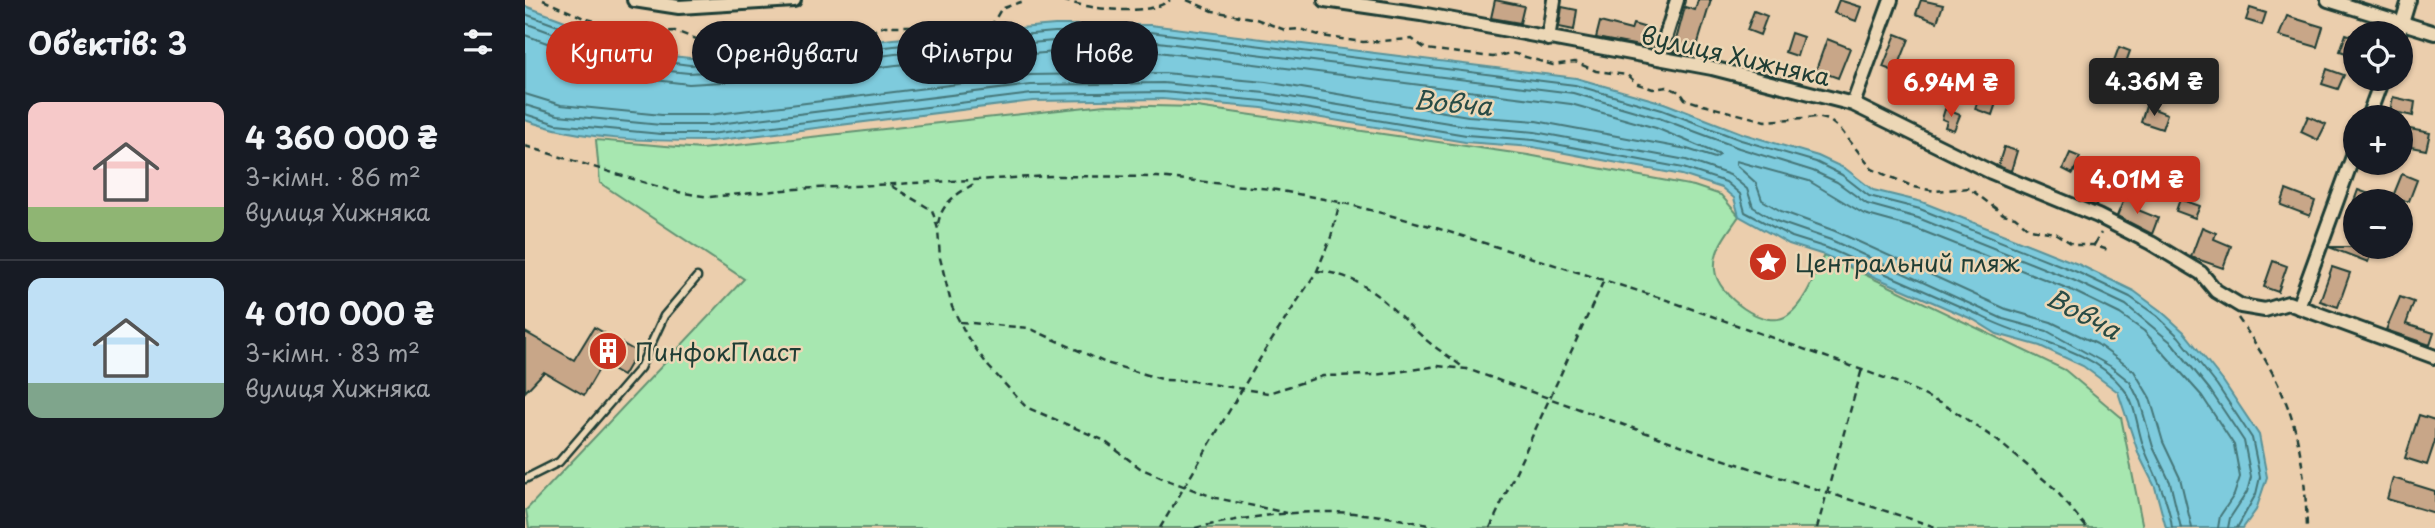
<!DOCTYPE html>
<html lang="uk">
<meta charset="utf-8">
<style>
body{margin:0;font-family:"Playpen Sans",sans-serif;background:#242831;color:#f1f3f6;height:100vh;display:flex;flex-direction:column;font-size:26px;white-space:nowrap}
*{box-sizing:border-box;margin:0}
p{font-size:23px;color:#9ea1a6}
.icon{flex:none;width:38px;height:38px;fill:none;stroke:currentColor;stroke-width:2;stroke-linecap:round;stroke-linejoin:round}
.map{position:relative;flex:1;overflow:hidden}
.panel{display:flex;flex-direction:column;background:#171b24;width:525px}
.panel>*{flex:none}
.banner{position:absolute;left:21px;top:21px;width:665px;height:63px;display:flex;gap:14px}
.buttons{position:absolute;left:1818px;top:21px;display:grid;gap:14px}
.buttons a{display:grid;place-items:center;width:70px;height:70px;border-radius:50%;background:#171b24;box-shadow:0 2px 5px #0004;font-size:35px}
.price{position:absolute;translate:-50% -60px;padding:0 16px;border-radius:7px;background:#c8321e;color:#fff;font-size:23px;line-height:46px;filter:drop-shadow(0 2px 4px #0008)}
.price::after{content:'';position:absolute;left:50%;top:42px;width:21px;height:16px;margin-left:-10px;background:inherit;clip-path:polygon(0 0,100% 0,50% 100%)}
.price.current{background:#222;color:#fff}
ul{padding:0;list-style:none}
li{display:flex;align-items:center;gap:21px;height:175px;padding:0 28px}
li+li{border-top:2px solid #363941}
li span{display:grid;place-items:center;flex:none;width:196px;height:140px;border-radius:14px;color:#555}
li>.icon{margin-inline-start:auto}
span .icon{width:84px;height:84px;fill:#fffc;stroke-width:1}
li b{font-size:30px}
h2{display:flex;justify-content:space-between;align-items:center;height:84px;padding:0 28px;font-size:30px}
.pill{padding:0 24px;border-radius:32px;background:#171b24;box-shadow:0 2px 5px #0004;font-size:24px;line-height:63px}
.pill.current{background:#c8321e;color:#fff}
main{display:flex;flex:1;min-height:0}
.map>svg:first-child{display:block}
.green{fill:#a7e7b0;stroke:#639272;stroke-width:2}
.water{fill:#7ecbdd;stroke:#589299;stroke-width:2}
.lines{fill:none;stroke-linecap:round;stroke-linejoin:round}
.shore{stroke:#457678;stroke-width:2}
.building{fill:#c8a688;stroke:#1f3d34;stroke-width:2}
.lane-casing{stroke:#1f3d34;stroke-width:11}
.street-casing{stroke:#1f3d34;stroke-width:18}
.path{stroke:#1f3d34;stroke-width:2.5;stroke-dasharray:7 5;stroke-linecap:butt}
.lane{stroke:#ecd7b6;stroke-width:6}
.street{stroke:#ecd7b6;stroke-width:12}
.labels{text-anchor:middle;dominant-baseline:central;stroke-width:5;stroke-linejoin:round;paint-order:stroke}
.street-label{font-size:24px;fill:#1f3d34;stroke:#ecd7b6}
.poi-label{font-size:24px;fill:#1f3d34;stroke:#ecd7b6;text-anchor:start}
.water-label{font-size:26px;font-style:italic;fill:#284b45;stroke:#ecd7b6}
</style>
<main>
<section class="panel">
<h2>Об’єктів: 3<svg class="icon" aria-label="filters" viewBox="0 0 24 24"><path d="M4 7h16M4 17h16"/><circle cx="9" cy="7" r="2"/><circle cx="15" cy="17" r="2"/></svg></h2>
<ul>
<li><span style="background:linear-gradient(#f6c9c9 75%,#8fb573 0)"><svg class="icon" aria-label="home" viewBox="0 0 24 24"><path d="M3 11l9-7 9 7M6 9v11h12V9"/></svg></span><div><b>4 360 000 ₴</b><p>3-кімн. · 86 m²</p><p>вулиця Хижняка</p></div></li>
<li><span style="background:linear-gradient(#bfe0f5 75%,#7fa58c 0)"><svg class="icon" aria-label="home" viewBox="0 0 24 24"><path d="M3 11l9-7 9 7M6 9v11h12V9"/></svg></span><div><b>4 010 000 ₴</b><p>3-кімн. · 83 m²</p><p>вулиця Хижняка</p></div></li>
</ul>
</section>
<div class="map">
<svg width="1910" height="528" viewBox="0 0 1910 528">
<rect width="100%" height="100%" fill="#ebcead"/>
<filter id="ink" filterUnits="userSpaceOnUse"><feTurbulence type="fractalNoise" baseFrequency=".0143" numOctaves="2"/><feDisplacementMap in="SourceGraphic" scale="14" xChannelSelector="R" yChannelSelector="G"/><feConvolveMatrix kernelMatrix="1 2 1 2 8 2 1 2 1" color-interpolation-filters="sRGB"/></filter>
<g filter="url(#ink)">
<path class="green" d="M580,105L672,107L1003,155L1169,186L1196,195L1214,216C1203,233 1188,248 1190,270C1192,295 1240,332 1263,315C1281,302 1290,274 1299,255L1540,370L1596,417L1618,528H4L1,510L219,279L75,183L71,140L176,149Z"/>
<path class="water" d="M0,6L128,54L165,58L279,50L368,39L530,25H625L1051,78L1139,103L1219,134L1293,156L1321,169L1348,190L1397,202L1555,265L1609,291L1636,311L1659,332L1698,381L1734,435L1742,477L1731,510L1718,528H1641L1630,487L1614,455L1593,392L1558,366L1515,346L1472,334L1449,320L1299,255L1264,244L1214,216L1209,198L1197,188L1157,175L1008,147L940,142L737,108L637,99L508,101L186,141C125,141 57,141 0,120Z"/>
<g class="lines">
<path class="shore" d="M0,14L126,60L165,65L279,57L369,46L530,32H625L1050,85L1137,110L1216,140L1291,162L1317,175L1344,196L1395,209L1552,272L1605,297L1632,316L1654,337L1692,385L1727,438L1735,477L1731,494L1712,528
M0,23L124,69L164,73L280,66L370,54L530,41H625L1048,93L1134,118L1214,148L1288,171L1312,182L1342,204L1393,218L1548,280L1601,305L1647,343L1685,390L1719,441L1726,477L1722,492L1705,518L1703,528
M0,35L121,79L164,84L281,77L371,65L531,52L625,51L1046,104L1131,128L1195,155L1190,158L1162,149L1011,121L943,116L741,82L639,73L505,75L184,115H137L36,105L0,94
M0,105L33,115L136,125H185L506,85L638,83L740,93L942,126L1010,132L1161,160L1205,175L1222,189L1228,207L1251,221L1306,240L1478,319L1522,331L1585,366L1605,382L1615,402L1628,447L1645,482L1656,528
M0,114L31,124L136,134H185L507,94L638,92L738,101L941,135L1009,140L1158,168L1201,182L1215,194L1220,212L1267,237L1302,248L1452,314C1497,340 1563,344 1598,388C1611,403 1612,429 1619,448C1629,474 1644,499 1647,528
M1667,528L1655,478L1638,442L1625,398L1609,371L1572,344L1526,322L1481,309L1310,231L1256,211L1237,200L1231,183L1211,165V161L1284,181L1339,214L1390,228L1544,289L1595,314L1619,331L1677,396L1709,445L1715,477L1709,495L1695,516L1693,528"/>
</g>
<path class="building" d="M970,0L999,6L995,23L966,18Z
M1173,0H1186L1169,56L1148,51L1160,7L1170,10Z
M1314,0L1336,7L1331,21L1309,13Z
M1396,0L1418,5L1412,22L1391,14Z
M1037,7L1052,10L1049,30L1034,27Z
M1725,8L1741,13L1737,25L1721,20Z
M1229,11L1242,16L1235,35L1222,30Z
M1762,16L1798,27L1792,47L1754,36Z
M1075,22L1106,30L1108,24L1125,29L1120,47L1071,38Z
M1266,33L1278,37L1272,56L1260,52Z
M1371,34L1384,39L1371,72L1358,67Z
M1821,34L1830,37L1827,55L1815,51Z
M1302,39L1325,48L1313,78L1291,70Z
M1594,47L1605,51L1594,82L1583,77Z
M1802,69L1819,75L1813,89L1797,84Z
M1456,91L1473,97L1467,115L1450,109Z
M1868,97L1890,102L1888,116L1865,111Z
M1621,106L1642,114L1637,129L1616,122Z
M1420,109L1435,115L1429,130L1420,127L1422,121L1417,119Z
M1783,116L1801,124L1793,140L1776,132Z
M1885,129L1905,133L1901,150L1881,146Z
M1479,147L1492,151L1486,171L1473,166Z
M1545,153L1555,157L1548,174L1538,169Z
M1877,174L1892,180L1884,201H1866Z
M1557,188L1575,196L1571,206L1552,198Z
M1761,190L1790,201L1785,216L1756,205Z
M1833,190L1861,200V201H1829Z
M1600,197L1616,203L1613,210L1633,218L1627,234L1592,216Z
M1655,199L1675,206L1670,218L1651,211Z
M1677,227L1691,233L1689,239L1706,246L1698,268L1666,257Z
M1804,247H1848L1843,262Z
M1748,261L1762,266L1753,292L1739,287Z
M1807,267L1825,273L1813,307L1795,301Z
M1875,297L1889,302L1881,324L1909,333L1905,345L1861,330Z
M69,327L112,352L98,376L77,364L59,395L19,372L0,392V332L49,360Z
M1894,415L1910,420V441L1902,465L1880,458Z
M1868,478L1910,491V513L1862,499Z"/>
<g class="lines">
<g class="lane-casing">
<path id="lane" d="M0,479L34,462L115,368L139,316L172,277"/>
</g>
<g class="street-casing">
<path id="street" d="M109,0L154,7L269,0
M800,0L896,14L1187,68L1328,104L1466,172L1573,216L1626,243L1676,273L1691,291L1716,306L1740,310L1763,303L1910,357
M1803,0L1910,33
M1874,33L1884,0
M1023,39L1029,0
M1134,58L1152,0
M1328,104L1366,0
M1843,117L1857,79
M1773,307L1830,151"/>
</g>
<path class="path" d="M18,0L59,18L113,33L150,31L185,44L205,47L340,34L360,26H454L468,23L476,9L501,0
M538,0C561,9 625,17 645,0
M662,0L688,11L731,19L760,30L775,29L797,36L838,42L887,39L901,49L968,57L987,53L1028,65L1050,62L1071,71L1102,75L1113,84L1128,89L1142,87L1155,92L1160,99L1178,105L1240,121L1292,117L1304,120L1316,130L1347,169L1389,187L1410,191L1444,188L1478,214L1490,217L1505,229L1530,233L1549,245H1568L1583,250
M0,146L147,191L184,197L271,189L527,176L632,177L746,189L815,202L905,226L1139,299L1379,385L1428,410L1473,441L1529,488L1562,528
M366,186L407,210L413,229L415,258L427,307L443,338L464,367L501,407L578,440L615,468L642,480L691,498L762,513
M413,224C417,201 434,193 452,182
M1569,245L1576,233
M792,271C840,274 865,308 900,339C912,349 926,358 939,368
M1713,318C1766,393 1779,437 1782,528
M435,322L504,328L581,363L640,380L668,381L743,393L798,376L850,375L913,366L942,369L1175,452L1414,528
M635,528L739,352L792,271L806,237L815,202
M670,528C725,516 781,508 838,514C865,516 892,523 918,528
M965,528L1079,280
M1292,528L1337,369"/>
<use href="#lane" class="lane"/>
<use href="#street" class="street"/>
</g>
</g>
<defs>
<g id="sight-disc" transform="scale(2.0125)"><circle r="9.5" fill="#c8321e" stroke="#ecd7b6"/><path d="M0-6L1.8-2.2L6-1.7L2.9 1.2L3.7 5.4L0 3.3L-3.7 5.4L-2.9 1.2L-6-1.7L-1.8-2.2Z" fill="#fff"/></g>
<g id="building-disc" transform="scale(2.0125)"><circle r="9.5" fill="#c8321e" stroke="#ecd7b6"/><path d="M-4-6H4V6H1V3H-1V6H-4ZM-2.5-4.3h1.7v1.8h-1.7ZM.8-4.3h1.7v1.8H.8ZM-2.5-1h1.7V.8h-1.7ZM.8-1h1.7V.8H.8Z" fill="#fff"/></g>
</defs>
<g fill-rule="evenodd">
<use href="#sight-disc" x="1243" y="262"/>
<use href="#building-disc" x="83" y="351"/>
</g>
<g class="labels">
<g class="street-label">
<text transform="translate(1211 55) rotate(13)">вулиця Хижняка</text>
</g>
<g class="poi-label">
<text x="1270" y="262">Центральний пляж</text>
<text x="110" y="351">ПинфокПласт</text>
</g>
<g class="water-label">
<text transform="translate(928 102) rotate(5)">Вовча</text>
<text transform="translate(1559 313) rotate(28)">Вовча</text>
</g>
</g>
</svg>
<div class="buttons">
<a><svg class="icon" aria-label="locate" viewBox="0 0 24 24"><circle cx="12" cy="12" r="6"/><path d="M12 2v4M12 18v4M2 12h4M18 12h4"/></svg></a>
<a>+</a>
<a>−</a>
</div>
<b class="price current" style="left:1629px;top:118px">4.36M ₴</b>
<b class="price" style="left:1426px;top:119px">6.94M ₴</b>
<b class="price" style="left:1612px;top:216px">4.01M ₴</b>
<div class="banner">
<a class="pill current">Купити</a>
<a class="pill">Орендувати</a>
<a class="pill">Фільтри</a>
<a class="pill">Нове</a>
</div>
</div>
</main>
